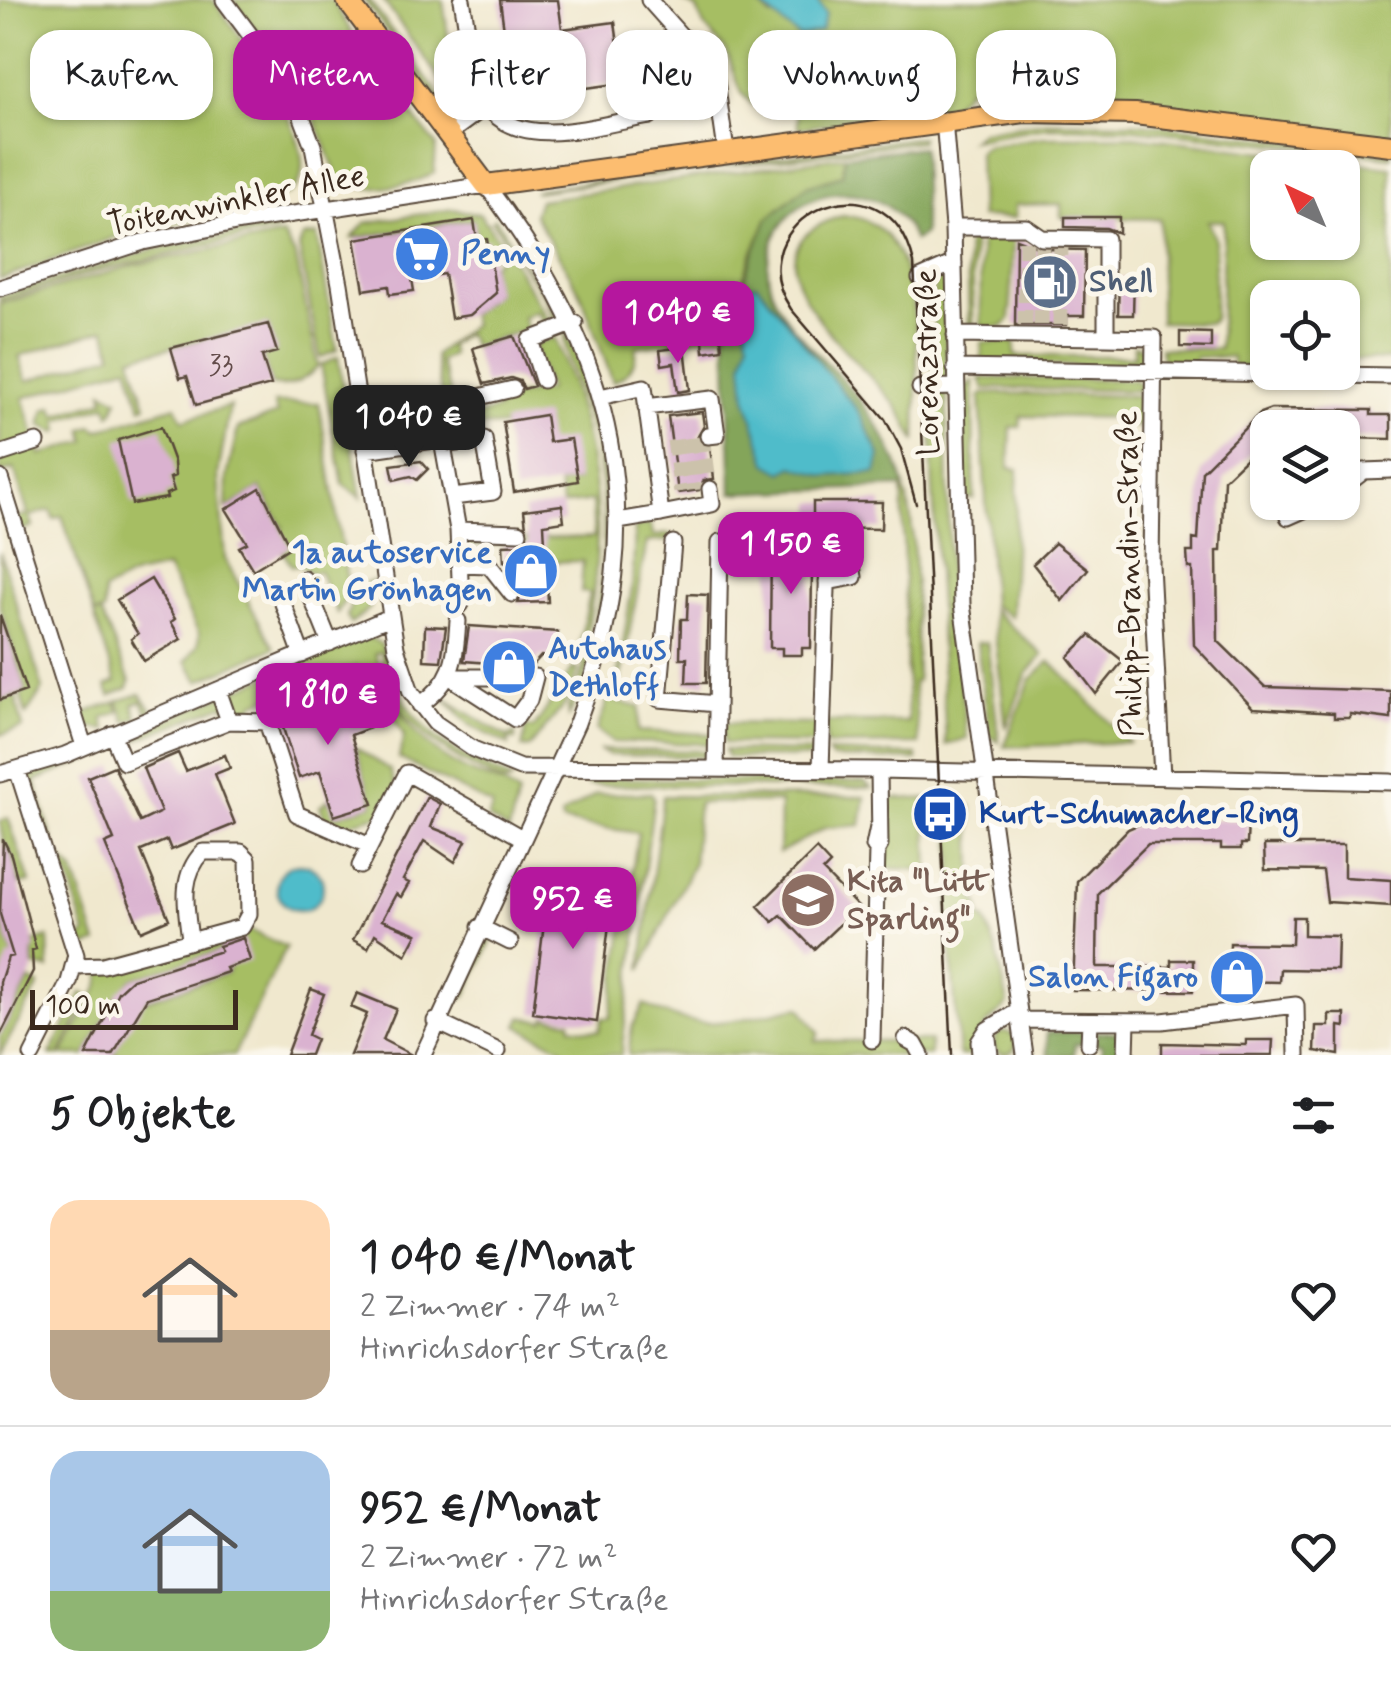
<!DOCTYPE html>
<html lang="de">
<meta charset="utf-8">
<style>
body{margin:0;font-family:Mynerve,sans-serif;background:#f2f2f2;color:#202124;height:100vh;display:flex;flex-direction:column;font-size:38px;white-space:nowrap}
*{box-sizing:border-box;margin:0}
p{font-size:32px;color:#757577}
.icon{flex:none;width:55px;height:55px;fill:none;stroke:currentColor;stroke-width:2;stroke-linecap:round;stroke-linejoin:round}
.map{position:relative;height:1055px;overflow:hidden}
.drawer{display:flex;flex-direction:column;background:#fff;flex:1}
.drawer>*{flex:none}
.hud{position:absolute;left:30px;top:30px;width:1332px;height:90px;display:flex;gap:20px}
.needle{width:65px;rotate:316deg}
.fabs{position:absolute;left:1250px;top:150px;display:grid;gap:20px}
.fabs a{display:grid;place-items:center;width:110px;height:110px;border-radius:20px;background:#fff;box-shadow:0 2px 8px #0004;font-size:50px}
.scale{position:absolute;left:30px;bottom:25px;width:208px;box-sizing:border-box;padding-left:10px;border:5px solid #3b2a1e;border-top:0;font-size:28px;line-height:35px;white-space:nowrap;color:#3b2a1e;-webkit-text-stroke:8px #fbf7ec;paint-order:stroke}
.price{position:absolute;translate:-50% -85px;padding:0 22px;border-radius:20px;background:#b5179e;color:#fff;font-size:32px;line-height:65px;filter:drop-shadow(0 2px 5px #0008)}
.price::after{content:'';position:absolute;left:50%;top:60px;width:30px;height:22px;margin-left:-15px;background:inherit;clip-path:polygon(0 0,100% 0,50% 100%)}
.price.active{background:#222;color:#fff}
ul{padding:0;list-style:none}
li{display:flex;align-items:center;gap:30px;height:250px;padding:0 50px}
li+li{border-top:2px solid #e0e0e0}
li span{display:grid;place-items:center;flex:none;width:280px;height:200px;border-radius:30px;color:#555}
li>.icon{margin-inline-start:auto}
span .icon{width:120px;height:120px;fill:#fffc;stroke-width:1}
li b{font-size:42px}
h2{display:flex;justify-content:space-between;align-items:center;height:120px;padding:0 50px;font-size:42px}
.pill{padding:0 35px;border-radius:30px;background:#fff;box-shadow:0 2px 8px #0004;font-size:35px;line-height:90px}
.pill.active{background:#b5179e;color:#fff}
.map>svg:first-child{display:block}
.green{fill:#a6be64;stroke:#707441;stroke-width:2.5;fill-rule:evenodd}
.forest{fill:#84a55a;stroke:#60683c;stroke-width:2.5}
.water{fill:#4fbcca;stroke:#457374;stroke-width:2.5}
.building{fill:#dab2d0}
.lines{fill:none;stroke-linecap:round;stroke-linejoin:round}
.minor-tunnel{stroke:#ccc2ab;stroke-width:15;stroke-dasharray:15 8;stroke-linecap:butt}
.minor-casing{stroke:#564638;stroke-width:19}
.major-casing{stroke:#564638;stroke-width:24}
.minor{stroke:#fff;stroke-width:15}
.major{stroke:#fcbd6f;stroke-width:20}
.tram{stroke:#3b2a1e;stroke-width:2.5}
.labels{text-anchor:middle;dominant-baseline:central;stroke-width:10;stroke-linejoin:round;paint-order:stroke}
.number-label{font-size:28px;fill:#634c4a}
.street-label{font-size:32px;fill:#3b2a1e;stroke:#fbf7ec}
.shop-label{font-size:32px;font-weight:bold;fill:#366cbe;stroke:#fbf7ec;text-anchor:start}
.service-label{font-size:32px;font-weight:bold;fill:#4e5e75;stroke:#fbf7ec;text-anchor:start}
.transit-label{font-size:32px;font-weight:bold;fill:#164399;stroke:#fbf7ec;text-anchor:start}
.education-label{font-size:32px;font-weight:bold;fill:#785e54;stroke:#fbf7ec;text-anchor:start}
</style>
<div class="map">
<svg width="1391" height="1055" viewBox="0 0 1391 1055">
<rect width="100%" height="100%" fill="#fbf7ec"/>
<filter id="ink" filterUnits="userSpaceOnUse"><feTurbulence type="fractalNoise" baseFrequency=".01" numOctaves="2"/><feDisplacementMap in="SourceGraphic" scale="20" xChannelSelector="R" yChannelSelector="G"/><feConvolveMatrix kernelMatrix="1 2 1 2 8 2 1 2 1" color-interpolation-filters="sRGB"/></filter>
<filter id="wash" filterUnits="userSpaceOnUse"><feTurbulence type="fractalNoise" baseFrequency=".0048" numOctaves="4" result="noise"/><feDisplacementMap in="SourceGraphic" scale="40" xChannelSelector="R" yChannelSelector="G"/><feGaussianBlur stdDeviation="2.25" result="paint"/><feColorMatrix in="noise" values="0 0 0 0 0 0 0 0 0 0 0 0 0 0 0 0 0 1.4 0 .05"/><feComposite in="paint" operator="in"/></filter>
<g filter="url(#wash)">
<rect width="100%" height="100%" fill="#f0e8ce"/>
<path class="green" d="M0,0H213C235,30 353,180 277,198L278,203L130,232L0,279Z
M233,0H332L368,59L436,145L434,173C408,188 367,193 340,183L304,91Z
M364,0H369L452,112L440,104Z
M383,0H443L457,99L450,93Z
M680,0H755L771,17L826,14L817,0H1391V138L1072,103L964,108L975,92L1021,82L1109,52L973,84L948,109L798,128L797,106L752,104L742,94L726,51L704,26L697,9Z
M561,92L564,116L535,113L513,98Z
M1046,122L1140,123L1391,153V157L1132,129L1047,127L971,140L982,131Z
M1134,136L1391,167V360L1343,359L1342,298H1268L1267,358H1256L1255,367H1232V357H1195L1194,367H1172L1162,358L1160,348L1219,349L1224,221H1208L1215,239L1214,318L1210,323L1160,322V219L1061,217V204L1015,205V218L980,217L978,153L984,146L1044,137ZM1268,168H1342V242H1268Z
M921,137V141L534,192L540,189Z
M845,156L842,175C754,203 752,254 726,334L636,347C636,365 629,374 613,382L580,292L534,214L539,200Z
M453,209L480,214L503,246L490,257L477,240L473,220L352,238L365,223Z
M842,216C932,216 916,380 916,442C909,428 903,414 893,402C857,358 724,251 842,216Z
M495,218L562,323L557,325L544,296L492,221Z
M282,225L278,230L104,269L0,301V296L152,250Z
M973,234V326L969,324L967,237Z
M1006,234L1013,240L1010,319L1003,327H981L980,235Z
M283,235L296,257L318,367C305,379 290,390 271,385L262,356L276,351L268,325L131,357L146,405L141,407L128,366L23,398L41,455L86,441L83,429L93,426L98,430L176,406L183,420L230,406L218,475L225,559L274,648L199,681L186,661L198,645L199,634L167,568L135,575L104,591V611L94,614L62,516L54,519L50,510L30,516L33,527L17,532L13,519L28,514L14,469L0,473V304L134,265ZM105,329L113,354L27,381L19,356Z
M317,235L337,350L320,358L299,247L303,237Z
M506,250L554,329L547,330L537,311L523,317L527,329L473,347L467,333L449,345L452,355L440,361L452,399L442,398L435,355L473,324L470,315L495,294L491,265Z
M945,274L949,578L967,738L946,745L932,470L934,284Z
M565,333C612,411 617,572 592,658C586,678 577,697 569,716L568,707C604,628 613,528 595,442C590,418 560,349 565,333Z
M555,337C601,459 609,534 581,663L576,661L590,593L581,592L583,561L546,562L505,544L470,546L471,558L466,559L463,535L468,540L594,537L592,501L562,505L559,484L577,481C536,424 520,419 452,432L449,439L444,415L467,407L476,416L499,409L492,401L548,390L534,345Z
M982,342H1015V356H1134V345L1148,349V359L1138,367L981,363Z
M338,357L361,498L343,484L321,365Z
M980,378L1135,380L1146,391L984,388Z
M973,381L974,498L964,499V389Z
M103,391L118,399L113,412L110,414L107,405L58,420L60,430L56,432L41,425L45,410L53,406L56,415L105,400Z
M985,393L1147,396V420L1139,427H1133L1132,418L1021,416L1020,427H1011L1009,468L1018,469L1011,617L992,605L980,397Z
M274,403H319L347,580L348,595L337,613L319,571L311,574L302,566H292L282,551L279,530L283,527L260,488L226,509L227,477L238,428L277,414Z
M902,487C918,506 916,647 917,681L913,682L919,744L826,745V722H908Z
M651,524L653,536L670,534L671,540L647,542L616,702L640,707L638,731L711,734L710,744L613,742L597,730L619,668L633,580L635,527Z
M0,552L43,689L26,715L20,693L26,691L0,607Z
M374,581L370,608L351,624L347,616L357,586Z
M992,609L1043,655L1026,675L1006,728Z
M101,613L130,681L128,688L110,696L106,686L116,682L94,615Z
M371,638L381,644C388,660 392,679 401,695C426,742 468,758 512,780L505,783C450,758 385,721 381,652L375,653C388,702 416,744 462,768C480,778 503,781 518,795L509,831L488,818L493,806L399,758L404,735L367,674L356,666L254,703L245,722L223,705L35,781L57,854L74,872L97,943L85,947L81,937L86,934L68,875L52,880L17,769L115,742L352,640Z
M987,642L999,742L990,736L977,643Z
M1050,661L1129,742L1004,747L1030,680Z
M573,668L578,670L564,705L530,747L522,748L526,727L534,728Z
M140,694L153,711L147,713L142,701L133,704L137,718L126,722L118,701Z
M15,695L23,728L0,735V700Z
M444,698L507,737L515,733V740L508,739L509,745L470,725Z
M116,702L119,712L103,718L106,730L86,727L81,714Z
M724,723L816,724V744L724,743Z
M355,747L390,770L396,786L382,814L343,825L326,822L320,806L329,799L335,816L373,804Z
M599,750L710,751L706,757L608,755Z
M725,750L816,752L813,758L728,757Z
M827,752L917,755V760L831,758Z
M583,778L865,782L871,788L588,785Z
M651,793L654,797L621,1055H564L565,1050L518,1026L522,1017L545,1021L546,1017L571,1021V1027L599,1031L602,1018H610L638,833L562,822L561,816L596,794Z
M663,796L865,797L861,825L825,828L779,853L780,802L698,803L693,865L641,970Z
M884,798L926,799L929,870L883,868Z
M950,801L971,806L974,901H978L981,919H985L997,951L1008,1004L984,1027L977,1055H959L947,898L954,897Z
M8,818L30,882L19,884L9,848L4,849L0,821Z
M0,914L13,956L0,982Z
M242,927L286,947L234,1055H113L141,1002L227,973L242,938L220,945L221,951L132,979L116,997L86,1055H62L99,986L103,965Z
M48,937L49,969L33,966L34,942Z
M481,942H491L465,997L459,995Z
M29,980L39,985L0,1055V1036Z
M82,993L89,996L59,1055H50Z
M644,1004C702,1037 738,1018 800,1007L819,1033L815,1041H930V1055H628L632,1027Z
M994 1043a11 11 0 1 1 22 0a11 11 0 1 1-22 0Z"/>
<path class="forest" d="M922,147L924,234L914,241C885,168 775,182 768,263C764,315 826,357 855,394C877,421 896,453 905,487L732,493L726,334L749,264L767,219L806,186L842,175L845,156Z
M1047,1032H1083L1084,1044H1075L1074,1055H1048Z
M1096,1032H1120L1118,1055H1102V1045L1095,1044Z"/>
<path class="water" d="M755,0H817L826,14L821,31L799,37Z
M757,284L858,411L880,455L876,473L825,476L793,466L783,472L767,463L746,397L743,363L749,341L742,316L749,286Z
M277 887a23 23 0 1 1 46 0a23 23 0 1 1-46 0Z"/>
<g id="blocks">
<path class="building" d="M500,0H558L562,29L615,22L623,83L513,98Z
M1065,217H1119V233L1106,228L1065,227Z
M474,220L477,240L487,239L496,293L470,315L451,318L444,274L412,279L414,291L390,294L389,286L364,290L355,239Z
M1016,239L1042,249L1085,250L1084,316H1066V325H1015Z
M1119,278H1134L1133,315H1118Z
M268,324L277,352L262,356L271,385L196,405L187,376L180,378L171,348Z
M1180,332L1211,333V348L1180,347Z
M514,336L534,386L524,389L520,381L511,378L484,384L473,348Z
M721,337L722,349L704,352L703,340Z
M685,347L690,390L678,392L674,363L662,365L660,350Z
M1271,409L1371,410V415H1391V439L1344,438L1342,428H1268V437L1224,479L1221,551H1217L1218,641L1265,687L1391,691V719L1350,714V718H1334V713L1253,708L1194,645L1192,568H1188L1187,552H1193V539L1198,540L1202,471L1260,413Z
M702,412L704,426L697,438L710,447L714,479L704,480L699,490L678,493L668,416Z
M545,415L549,442L571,439L578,481L514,492L503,422Z
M161,427L174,462L175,476L170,478L174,491L166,494L167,498L132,504L118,440Z
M421,461L428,469L417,480L411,476L394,480L391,465Z
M260,488L290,547L253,570L239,547L247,543L226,509Z
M813,502H882L881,529L813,528Z
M562,505L564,521L544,524L548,602L518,603L523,591L515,580L514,561L504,562L503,545L528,544L524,510Z
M1055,543L1088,569L1062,601L1033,564Z
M771,544H812V560H817L816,570H812L811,648H802V655H782V648H770Z
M151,579L175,619L171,622L181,639L144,661L131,639L138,634L117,600Z
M688,594L708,595L706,683H686L687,658H680L681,619H687Z
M0,615L26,691L0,700Z
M425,626L446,627L441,661L424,660Z
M469,626L558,632V657L541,656L532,666L464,661Z
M1090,635L1123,661L1096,694L1068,657Z
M312,694L318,710L360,697L370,728L351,735L373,804L334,816L320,771L299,778L276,706Z
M178,753L186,771L225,755L230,768L215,774L235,824L171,850L167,840L141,851L169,919L141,931L105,844L114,840L88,777L114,766L140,822L161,812L143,768Z
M427,797L440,804L431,827L466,841L455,862L424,841L403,880L409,883L401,897L396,894L382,920L417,934L406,955L375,934L368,948L353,940Z
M1151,819L1248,820L1247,844H1241V849H1221V844H1148L1098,893L1097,967H1171V960H1193V991L1073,990L1077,881L1128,829Z
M3,839L11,855L36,949L32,950L33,971L0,1036V982L8,957L13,956L0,914Z
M1264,845H1344V877L1391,880V906L1327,902L1323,871L1265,870Z
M816,849L830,864L823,871L858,907L814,949L781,915L773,922L758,906Z
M549,883L613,892L597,1022L533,1013Z
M1293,917H1304V935L1338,936L1337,970L1280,969L1279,982L1229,981L1230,943L1292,944Z
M243,938L250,960L226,968L228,972L147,998L113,1055H86L118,992L132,979L221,951L219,946Z
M311,989L324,994L308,1035L316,1039L310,1055H286Z
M357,993L396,1009L383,1040L412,1055H350L367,1014L351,1007Z
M1329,1014H1345V1027L1339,1026V1055L1315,1051L1316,1026H1329Z
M1246,1040H1273L1272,1055H1162V1043L1246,1045Z"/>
</g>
</g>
<g filter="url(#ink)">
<use href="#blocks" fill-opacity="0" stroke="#564638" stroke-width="2.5"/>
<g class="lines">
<path class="minor-tunnel" d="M1025,325L1026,240
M1041,325L1042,240
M1060,325L1061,240
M703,436L710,489
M689,438L695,490
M674,440L681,492"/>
<g class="minor-casing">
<path id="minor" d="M224,0L292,91L313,146L340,284L396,648L411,692L435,723L473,749L520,768L879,770L1391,782
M462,0C467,24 473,88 487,106C522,153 603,123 650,116L642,47L685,38
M649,0L715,74L726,151
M944,120L953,227L962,604L1025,1055
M448,134L486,106
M953,227H1026L1042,238L1106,239V337L955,335
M920,278L954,263
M0,288L143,242L241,222L486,185C617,359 654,515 577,723L423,1055
M1106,337L1154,338L1151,565L1162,777
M955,368L1391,376
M543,380L530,340L575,323
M920,388L955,387
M600,397L644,387L661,514L618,521
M646,407L712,399L717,435L708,436
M442,445L484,439L493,492L453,497
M365,450L441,439
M0,454L37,442
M0,478L84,746
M1342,488L1364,471L1391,470
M661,514L712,504L710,489
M1288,517L1322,502
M458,530L519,532
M673,543L659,699L717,704
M460,564L489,565L512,594
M304,579L330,643
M278,590L302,655
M461,604L458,530L436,407L513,389
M450,677H535L529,700L515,719Z
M420,705C454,681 455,660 458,621
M229,721L267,722L297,814L370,846
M112,734L124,762L229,721L218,690
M716,768L720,542
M17,769L76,955L69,982L32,1055
M821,769L828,559L851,560L854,577L827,582
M0,774L65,755L390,617
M878,827L874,846L877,850L880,845L879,770
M360,866L407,773L522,838
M480,927L510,942
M75,966L103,965L242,927L249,914L248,859L241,852H203C179,877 186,907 190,939
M1019,1020L1162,1021L1296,1005L1297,1055
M435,1021L498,1051
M987,1030L1017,1012
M906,1039L915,1044L921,1055
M872,1040L877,850
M1089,1044L1090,1021
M980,1055L979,1042L987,1030L990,1055
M1126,1055L1127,1022"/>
</g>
<g class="major-casing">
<path id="major" d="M347,0L486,185L1024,112L1135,114L1391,145"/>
</g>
<use href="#minor" class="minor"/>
<use href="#major" class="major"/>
<path class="tram" d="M916,504L901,449L885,419L791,309C732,222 886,143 914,263L952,1055"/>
</g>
</g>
<defs>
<g id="supermarket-disc" transform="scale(2.875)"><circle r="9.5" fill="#3f7fe0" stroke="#fbf7ec"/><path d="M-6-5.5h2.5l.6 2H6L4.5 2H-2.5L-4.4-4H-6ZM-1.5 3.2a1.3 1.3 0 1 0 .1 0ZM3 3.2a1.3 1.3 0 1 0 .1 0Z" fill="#fff"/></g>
<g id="fuel-disc" transform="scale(2.875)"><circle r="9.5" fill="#5c6f8a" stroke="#fbf7ec"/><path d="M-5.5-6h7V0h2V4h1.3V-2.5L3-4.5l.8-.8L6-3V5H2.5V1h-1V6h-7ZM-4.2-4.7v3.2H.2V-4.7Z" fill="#fff"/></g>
<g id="shop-disc" transform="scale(2.875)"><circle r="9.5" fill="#3f7fe0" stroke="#fbf7ec"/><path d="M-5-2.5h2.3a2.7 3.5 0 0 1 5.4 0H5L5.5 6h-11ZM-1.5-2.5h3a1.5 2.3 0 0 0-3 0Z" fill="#fff"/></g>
<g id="bus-disc" transform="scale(2.875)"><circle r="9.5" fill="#1a4fb4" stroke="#fbf7ec"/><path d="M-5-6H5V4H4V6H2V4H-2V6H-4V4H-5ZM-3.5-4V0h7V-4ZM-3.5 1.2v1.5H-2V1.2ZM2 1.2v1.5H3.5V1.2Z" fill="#fff"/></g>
<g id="school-disc" transform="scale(2.875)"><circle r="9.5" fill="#8d6e63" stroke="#fbf7ec"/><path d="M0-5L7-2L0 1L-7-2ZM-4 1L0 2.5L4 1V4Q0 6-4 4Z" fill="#fff"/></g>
</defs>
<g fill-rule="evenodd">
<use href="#supermarket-disc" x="422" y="254"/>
<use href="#fuel-disc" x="1050" y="282"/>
<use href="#shop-disc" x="531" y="571"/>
<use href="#shop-disc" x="509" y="667"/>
<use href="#bus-disc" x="940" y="814"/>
<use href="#school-disc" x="808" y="900"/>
<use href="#shop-disc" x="1237" y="977"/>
</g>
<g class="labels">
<g class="number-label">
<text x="221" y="366">33</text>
</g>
<g class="street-label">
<text transform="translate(236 201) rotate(-11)">Toitenwinkler Allee</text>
<text transform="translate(928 362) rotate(-91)">Lorenzstraße</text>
<text transform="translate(1130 574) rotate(-91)">Philipp-Brandin-Straße</text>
</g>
<g class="shop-label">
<text x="461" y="254">Penny</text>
<text x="492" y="553" text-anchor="end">1a autoservice<tspan x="492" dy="37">Martin Grönhagen</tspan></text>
<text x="548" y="649">Autohaus<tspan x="548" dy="37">Dethloff</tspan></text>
<text x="1198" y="977" text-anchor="end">Salon Figaro</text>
</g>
<g class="service-label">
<text x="1089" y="282">Shell</text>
</g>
<g class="transit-label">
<text x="979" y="814">Kurt-Schumacher-Ring</text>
</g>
<g class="education-label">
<text x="847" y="882">Kita "Lütt<tspan x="847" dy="37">Sparling"</tspan></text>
</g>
</g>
</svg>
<div class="fabs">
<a><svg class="needle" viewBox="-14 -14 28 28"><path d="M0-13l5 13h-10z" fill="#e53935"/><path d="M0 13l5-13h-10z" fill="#757577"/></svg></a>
<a><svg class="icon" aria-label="locate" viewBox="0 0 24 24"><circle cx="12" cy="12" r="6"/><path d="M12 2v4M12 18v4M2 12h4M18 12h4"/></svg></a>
<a><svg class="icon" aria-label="layers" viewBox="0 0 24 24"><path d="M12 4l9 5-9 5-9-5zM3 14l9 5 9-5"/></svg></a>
</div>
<div class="scale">100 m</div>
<b class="price" style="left:678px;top:366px">1 040 €</b>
<b class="price active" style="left:409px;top:470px">1 040 €</b>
<b class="price" style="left:791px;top:597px">1 150 €</b>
<b class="price" style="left:328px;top:748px">1 810 €</b>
<b class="price" style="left:573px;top:952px">952 €</b>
<div class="hud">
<a class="pill">Kaufen</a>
<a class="pill active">Mieten</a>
<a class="pill">Filter</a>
<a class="pill">Neu</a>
<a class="pill">Wohnung</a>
<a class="pill">Haus</a>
</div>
</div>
<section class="drawer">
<h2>5 Objekte<svg class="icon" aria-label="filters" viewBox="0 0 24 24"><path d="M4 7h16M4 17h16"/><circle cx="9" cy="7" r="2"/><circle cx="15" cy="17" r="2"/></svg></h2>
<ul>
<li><span style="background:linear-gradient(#ffd9b3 65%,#b9a48a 0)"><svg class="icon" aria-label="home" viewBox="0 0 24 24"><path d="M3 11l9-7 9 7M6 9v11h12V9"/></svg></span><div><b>1 040 €/Monat</b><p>2 Zimmer · 74 m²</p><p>Hinrichsdorfer Straße</p></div><svg class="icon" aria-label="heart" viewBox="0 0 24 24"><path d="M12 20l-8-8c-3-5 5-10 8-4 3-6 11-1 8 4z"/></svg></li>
<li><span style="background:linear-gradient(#a9c7e8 70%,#8fb573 0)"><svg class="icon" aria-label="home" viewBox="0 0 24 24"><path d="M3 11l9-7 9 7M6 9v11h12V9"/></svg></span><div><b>952 €/Monat</b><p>2 Zimmer · 72 m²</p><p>Hinrichsdorfer Straße</p></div><svg class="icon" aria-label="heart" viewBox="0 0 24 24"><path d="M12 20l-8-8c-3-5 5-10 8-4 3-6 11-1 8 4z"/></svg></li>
</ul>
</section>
